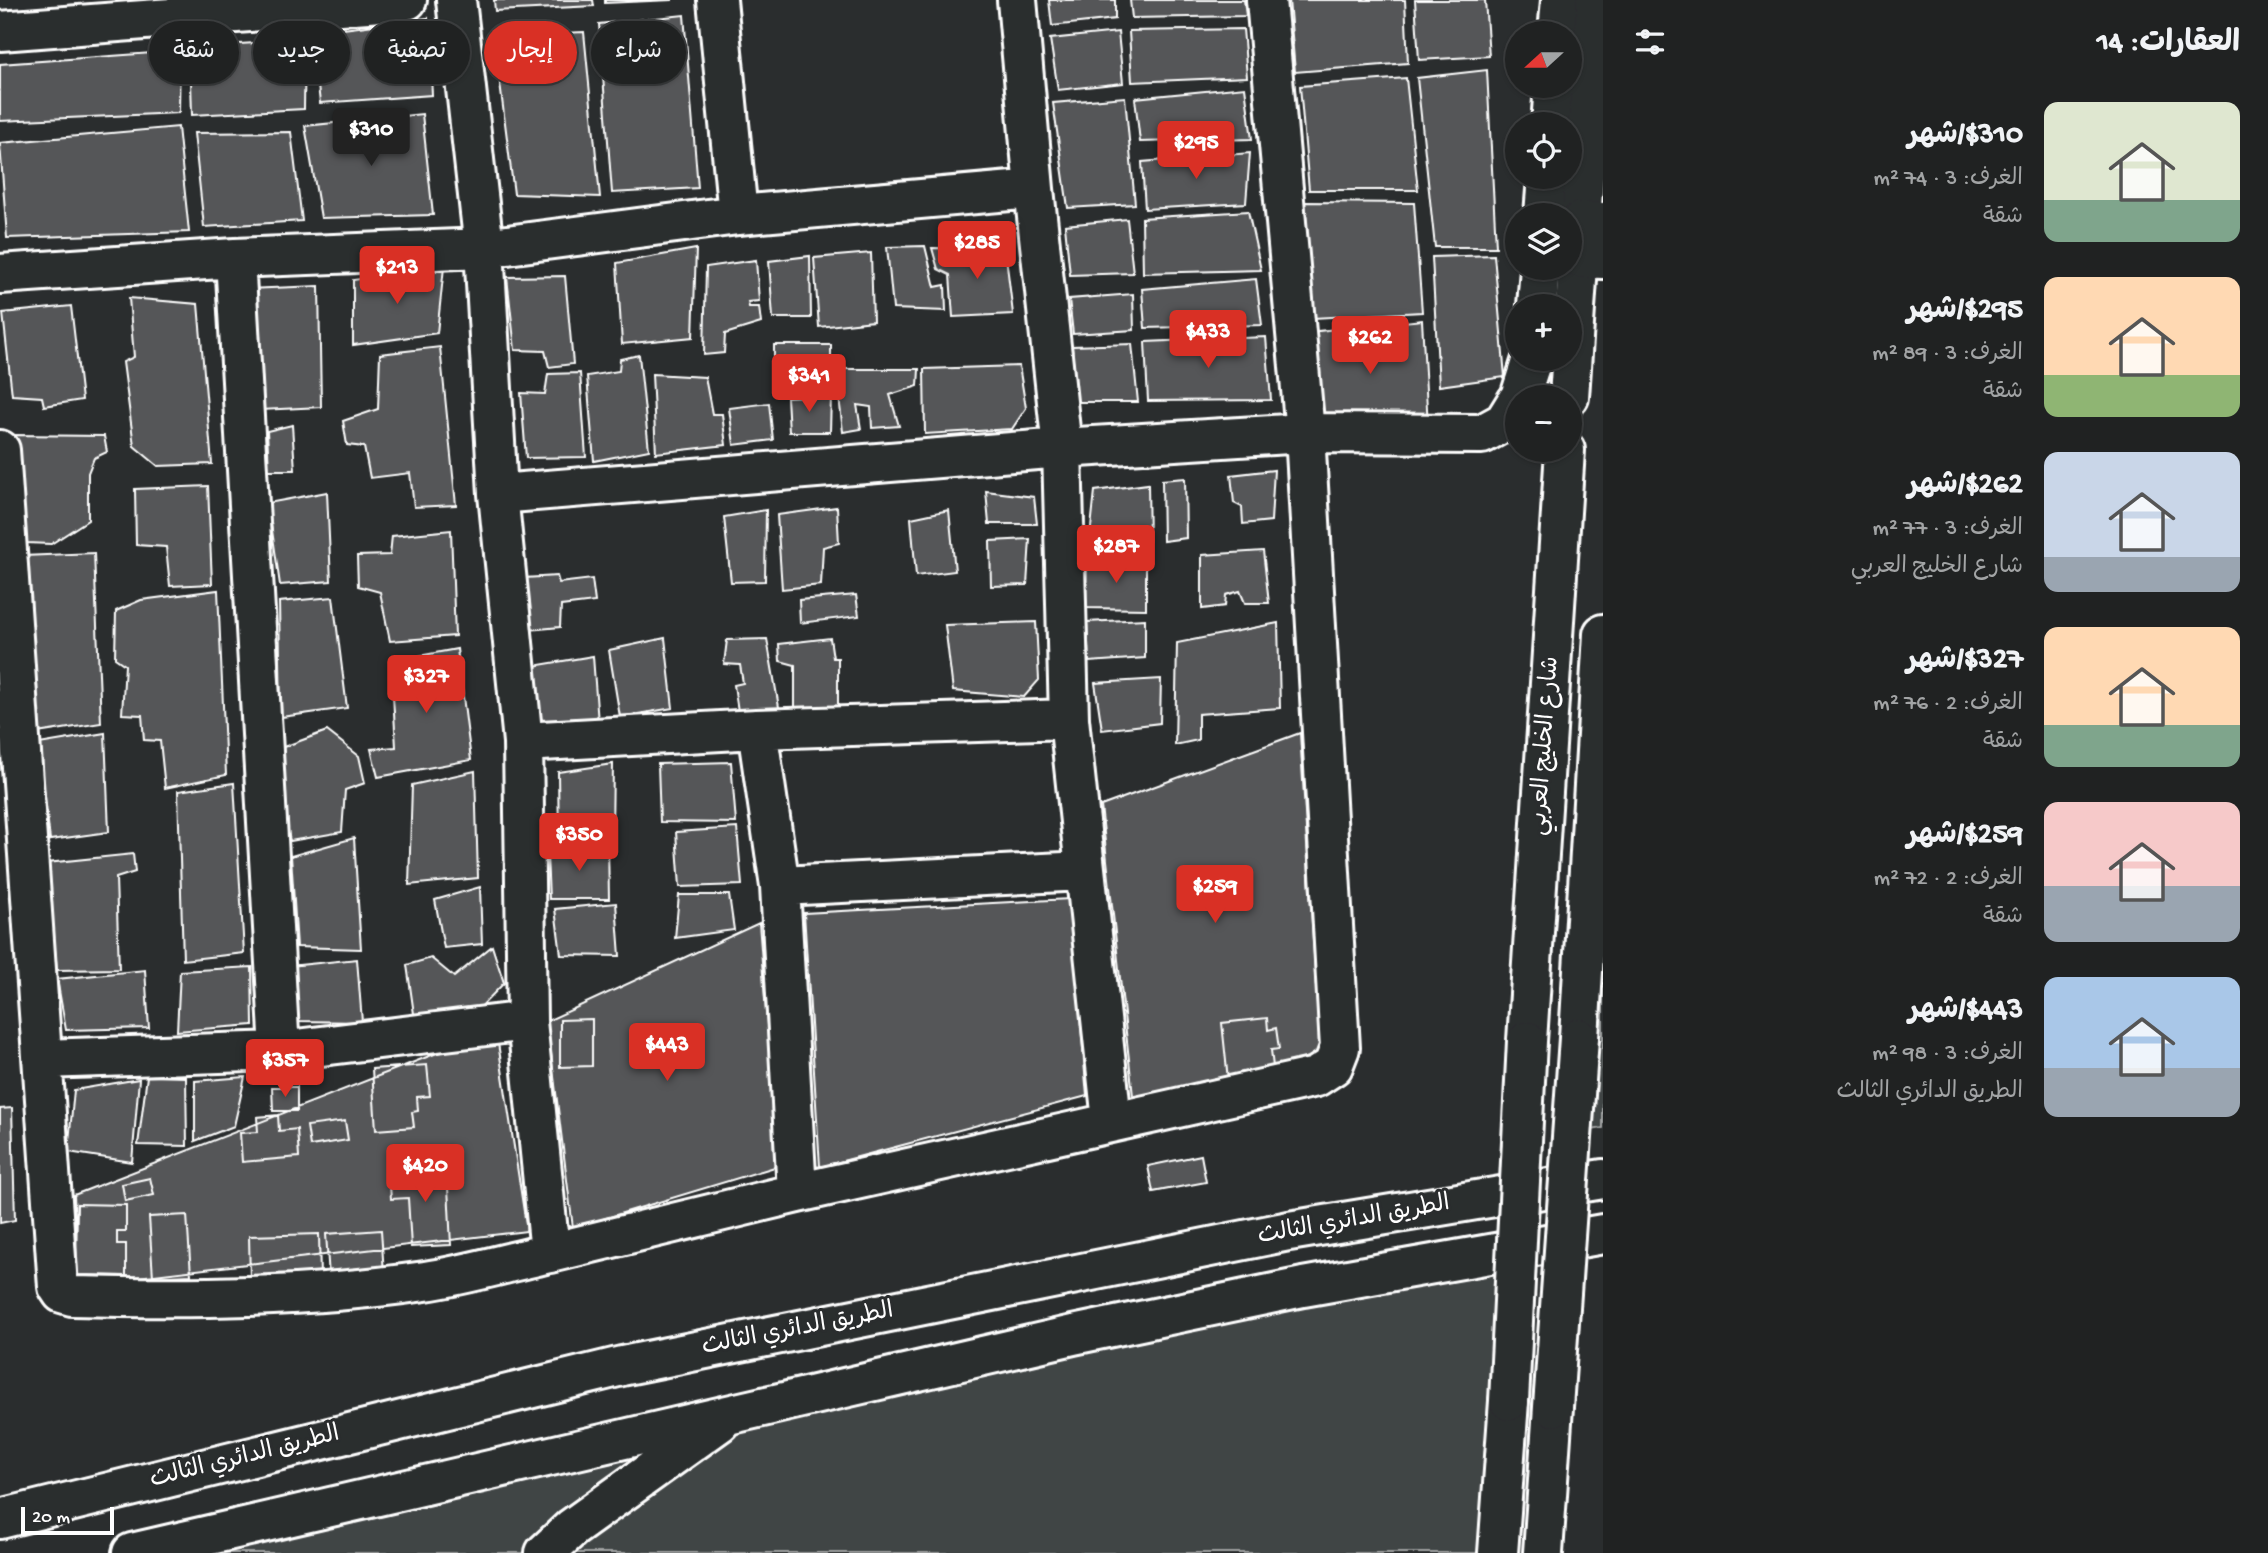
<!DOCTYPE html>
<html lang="ar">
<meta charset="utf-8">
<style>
body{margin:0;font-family:"Gochi Hand","Playpen Sans Arabic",sans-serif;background:#282a2a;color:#f1f3f6;direction:rtl;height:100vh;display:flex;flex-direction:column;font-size:26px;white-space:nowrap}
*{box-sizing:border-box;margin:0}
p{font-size:23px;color:#a2a4a5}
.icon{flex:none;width:38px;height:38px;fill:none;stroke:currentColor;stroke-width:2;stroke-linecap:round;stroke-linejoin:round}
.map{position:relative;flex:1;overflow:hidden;direction:ltr}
.drawer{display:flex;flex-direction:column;background:#202222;width:665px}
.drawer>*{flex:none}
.guide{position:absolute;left:21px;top:21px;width:665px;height:63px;direction:rtl;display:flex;gap:14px}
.needle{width:46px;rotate:249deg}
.fabs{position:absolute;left:1505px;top:21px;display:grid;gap:14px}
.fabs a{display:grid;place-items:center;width:77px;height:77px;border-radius:50%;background:#202222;box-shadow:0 2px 5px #0004,0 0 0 2px #3d3f40;font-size:35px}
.scale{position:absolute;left:21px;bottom:18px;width:93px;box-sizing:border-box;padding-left:7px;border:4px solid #fff;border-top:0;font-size:19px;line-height:24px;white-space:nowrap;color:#fff;-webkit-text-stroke:5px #2a2d2e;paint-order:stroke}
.price{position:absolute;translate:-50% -60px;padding:0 16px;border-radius:7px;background:#d93025;color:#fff;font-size:23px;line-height:46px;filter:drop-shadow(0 2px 4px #0008)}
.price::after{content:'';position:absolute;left:50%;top:42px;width:21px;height:16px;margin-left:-10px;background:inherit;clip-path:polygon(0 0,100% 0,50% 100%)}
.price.active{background:#222;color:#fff}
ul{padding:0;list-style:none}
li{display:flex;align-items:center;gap:21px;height:175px;padding:0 28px}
li span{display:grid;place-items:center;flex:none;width:196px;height:140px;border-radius:14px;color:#555}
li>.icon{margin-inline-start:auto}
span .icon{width:84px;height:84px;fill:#fffc;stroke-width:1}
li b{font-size:30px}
h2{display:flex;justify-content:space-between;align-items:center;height:84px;padding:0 28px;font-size:30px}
.pill{padding:0 24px;border-radius:32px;background:#202222;box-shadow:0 2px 5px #0004,0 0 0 2px #3d3f40;font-size:24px;line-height:63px}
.pill.active{background:#d93025;color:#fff}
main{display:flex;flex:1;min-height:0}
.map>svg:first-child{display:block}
.green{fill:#414445;stroke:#a0a2a2;stroke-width:2}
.building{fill:#555758;stroke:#fff;stroke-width:2}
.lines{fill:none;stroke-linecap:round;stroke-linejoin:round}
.minor-casing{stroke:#fff;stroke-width:44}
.major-casing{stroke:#fff;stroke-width:44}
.highway-casing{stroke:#fff;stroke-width:44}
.minor{stroke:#2a2d2e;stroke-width:38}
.major{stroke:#2a2d2e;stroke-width:38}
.highway{stroke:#2a2d2e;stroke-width:38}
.major-bridge-casing{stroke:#fff;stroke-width:44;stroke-linecap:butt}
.major-bridge{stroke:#2a2d2e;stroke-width:38}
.labels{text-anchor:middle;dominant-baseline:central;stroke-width:6;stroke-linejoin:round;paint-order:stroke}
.street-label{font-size:24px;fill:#fff;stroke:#2a2d2e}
</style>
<main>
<section class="drawer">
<h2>العقارات: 14<svg class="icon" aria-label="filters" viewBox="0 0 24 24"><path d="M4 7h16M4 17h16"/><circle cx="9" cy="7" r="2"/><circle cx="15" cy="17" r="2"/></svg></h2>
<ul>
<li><span style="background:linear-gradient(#dfe7d0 70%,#7fa58c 0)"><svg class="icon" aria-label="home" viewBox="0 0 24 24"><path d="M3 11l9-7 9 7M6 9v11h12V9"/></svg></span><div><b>$310/شهر</b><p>الغرف: 3 · 74 m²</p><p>شقة</p></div></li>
<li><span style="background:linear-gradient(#ffd9b3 70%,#8fb573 0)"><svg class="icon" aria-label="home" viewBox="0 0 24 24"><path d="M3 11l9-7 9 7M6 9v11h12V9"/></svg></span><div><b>$295/شهر</b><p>الغرف: 3 · 89 m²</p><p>شقة</p></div></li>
<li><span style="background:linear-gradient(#c9d6e8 75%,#9aa5b1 0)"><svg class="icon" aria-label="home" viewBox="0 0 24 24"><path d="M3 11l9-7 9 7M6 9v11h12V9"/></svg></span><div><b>$262/شهر</b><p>الغرف: 3 · 77 m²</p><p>شارع الخليج العربي</p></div></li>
<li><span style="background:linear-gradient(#ffd9b3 70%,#7fa58c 0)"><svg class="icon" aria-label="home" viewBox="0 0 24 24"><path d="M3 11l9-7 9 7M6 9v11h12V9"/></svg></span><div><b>$327/شهر</b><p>الغرف: 2 · 76 m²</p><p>شقة</p></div></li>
<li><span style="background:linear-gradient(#f6c9c9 60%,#9aa5b1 0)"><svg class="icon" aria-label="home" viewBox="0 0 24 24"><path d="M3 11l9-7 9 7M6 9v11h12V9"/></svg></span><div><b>$259/شهر</b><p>الغرف: 2 · 72 m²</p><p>شقة</p></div></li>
<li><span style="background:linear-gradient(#a9c7e8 65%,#9aa5b1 0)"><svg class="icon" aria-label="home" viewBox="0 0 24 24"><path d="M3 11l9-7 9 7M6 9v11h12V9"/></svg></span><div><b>$443/شهر</b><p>الغرف: 3 · 98 m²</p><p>الطريق الدائري الثالث</p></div></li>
</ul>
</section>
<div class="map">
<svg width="1603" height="1553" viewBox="0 0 1603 1553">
<rect width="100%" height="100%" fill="#2a2d2e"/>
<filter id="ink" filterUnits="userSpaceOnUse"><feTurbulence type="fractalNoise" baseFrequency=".0143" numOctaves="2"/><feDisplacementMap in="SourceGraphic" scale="14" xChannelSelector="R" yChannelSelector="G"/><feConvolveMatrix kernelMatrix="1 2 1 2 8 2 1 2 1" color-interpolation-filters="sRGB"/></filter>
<g filter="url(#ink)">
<path class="green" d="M1603,709V1128L1575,1133Z
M1513,1254L1494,1553H562L735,1427Z
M714,1421L533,1553H182Z"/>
<path class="building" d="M494,0H593L594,6L495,11Z
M605,0H673L605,3Z
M1049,0H1115V19L1052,26Z
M1130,0H1244L1246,16L1132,18Z
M1289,0H1405L1408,63L1295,72Z
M1415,0H1485L1489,56L1419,60Z
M684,15L698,188L612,193L599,24Z
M428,18L432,95L320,103L312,33Z
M1243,29L1247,77L1132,82L1129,31Z
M584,32L600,197L514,194L494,36Z
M1118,32L1123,83L1058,90L1050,39Z
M305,40L304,109L192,115L190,47Z
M180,51L179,113L0,121V64Z
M1487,70L1496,247H1435L1417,78Z
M1406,78L1418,190H1309L1300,86Z
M1245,87L1252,139L1140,142L1135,98Z
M1125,97L1135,204L1068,208L1053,103Z
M422,114L433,215L321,218L305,126Z
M178,127L189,232L7,238L0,143Z
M291,132L302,221L204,227L194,133Z
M1250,153L1246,203L1145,209L1142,162Z
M1305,202L1414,203L1422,312L1313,318Z
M1248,211L1261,270L1143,273L1142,218Z
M1127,219L1133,273L1070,275L1065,225Z
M925,246L935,287L945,285L946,311L893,309L887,247Z
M932,248L1005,249L1013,314L953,317L950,275L938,269Z
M696,249L693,337L622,344L617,263Z
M871,253L873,321L819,327L814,258Z
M1494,255L1505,377L1439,386L1432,257Z
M810,256L811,318H773L769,261Z
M756,260L759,301L748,302L749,307H759L761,323L725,334L724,353L704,355L706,267Z
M444,267L437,333L353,345V280Z
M565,276L573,364L549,367L545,351L515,350L507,277Z
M1256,279L1262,325L1145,328L1142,289Z
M319,286L321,407L260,410L247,289Z
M1133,294L1134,330L1073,334L1069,299Z
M129,298L198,304L212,464L158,466L134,446L123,362L134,357Z
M71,306L82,400L44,406L42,397L12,395L3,313Z
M1422,320L1428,426L1320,429L1309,332Z
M1266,337L1271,400L1148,401L1145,342Z
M1132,344L1138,402H1076L1072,346Z
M774,345H831V367L774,368Z
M440,347L456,505L414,507L410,473L370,478L364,447L347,445L343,421L378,409L380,354Z
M639,355L649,450L594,461L587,376L619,371L620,359Z
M1019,366L1026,408L1012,429L925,434L924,369Z
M836,369H919L918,386L890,395L899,426L872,428L871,407L857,405L861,429L843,432Z
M580,373L586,457L526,458L521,393L545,394L548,374Z
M652,374L705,377L712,414H722L726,445L656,453Z
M831,395L830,432H789L787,397Z
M769,403L773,440L734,445L729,408Z
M292,425L295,470H269L267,431Z
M11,435L104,436L107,452L94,458L88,473V520L51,544L27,543Z
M1274,470L1271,521L1243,524L1242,507L1234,503L1231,475Z
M1185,478L1186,538L1163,541L1162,480Z
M1148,484L1149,541L1089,546L1095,491Z
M208,486L212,584L170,586L166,547L136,545L135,489Z
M986,491L1034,497L1037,524H989Z
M327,492L331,581L280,585L268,503Z
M837,507L839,543L823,547L821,585L782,589L777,515Z
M766,510L765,581L731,582L724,517Z
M949,510L955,571L916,576L911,518Z
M451,530L455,636L390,641L380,592L358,586L357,556L390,555L392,536Z
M1030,539L1027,585L991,586L990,541Z
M1263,551L1269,603H1245L1240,591L1226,595L1225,606L1202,609V555Z
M94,553L101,723L37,733L23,556Z
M1146,559V609L1085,608L1087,562Z
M557,576L559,583L592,579L595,602L561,606L560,627L529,630L524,578Z
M218,590L226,775L165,788L160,741L144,740L142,715L122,714L125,665L115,658L116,611L141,600Z
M856,595L859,616L800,623L799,600Z
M333,597L347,708L281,717L279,602Z
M1145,619V658L1089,662L1087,622Z
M1036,622L1039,680L1024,697L953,691L945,625Z
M1278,623L1280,708L1198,714V740L1175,745L1177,643Z
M665,638L673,708L620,717L609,650Z
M830,638L833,658H838V711L795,716V665L780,661L779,644Z
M767,639L780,713L739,718L734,685L743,683L740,665L724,664L727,640Z
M457,649L471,760L378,777L371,749L396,747L391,661Z
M593,656L598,723L536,724L533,666Z
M1161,679L1160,723L1102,730L1095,683Z
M327,731L359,756L365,783L345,790L342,832L290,841L270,752Z
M105,733L109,832L50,840L39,744Z
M1300,733L1321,1067L1134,1105L1101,806Z
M731,762L736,823L660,822L658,764Z
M613,764L612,834L559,840L558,772Z
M475,771L478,878L409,885L412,785Z
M234,783L244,953L183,960L178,791Z
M737,828L742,885L680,887L676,832Z
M354,838L361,949L297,947L291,856Z
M608,842L609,899H549L547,854Z
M133,854L135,872L116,878L119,969L57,970L47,863Z
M480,887L482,944L444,948L435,900Z
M679,895H729L734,930L675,938Z
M1070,899L1087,1096L820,1167L804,913Z
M616,903L620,956L561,955L555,909Z
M759,923L778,1166L573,1228L547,1021Z
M492,946L504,983L470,1018L416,1028L407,965L431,958L454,977Z
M357,959L362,1022L296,1021L290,966Z
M252,967L253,1025L177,1031L180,971Z
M145,970L149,1028L66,1030L57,979Z
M1267,1018L1268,1030L1276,1028L1279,1049L1271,1050L1274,1075L1228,1080L1222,1023Z
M592,1019V1066L560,1067V1020Z
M496,1030L527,1231L78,1284L74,1195Z
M427,1065L430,1096L417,1097L418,1111L412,1112L414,1127L376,1130L372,1069Z
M147,1076L186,1077L187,1146L138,1145Z
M245,1077L234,1126L195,1141V1081Z
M139,1079L132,1162L68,1152L74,1090Z
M272,1087H297V1111H273Z
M12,1108L15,1220L0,1223V1109Z
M278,1115L279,1131L297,1129L299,1157L242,1162L240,1133L258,1132L257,1117Z
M345,1121L348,1140L310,1146L307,1126Z
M1201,1155L1206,1182L1153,1192L1148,1166Z
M447,1168L451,1245L411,1247L408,1198L391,1199L389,1171Z
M150,1178L154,1195L125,1201L122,1184Z
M77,1204L126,1205V1231H117V1244H126V1276L76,1275Z
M187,1215L191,1275L153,1277L149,1217Z
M381,1230L384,1273L329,1277L326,1234Z
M319,1234L320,1279L250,1280L249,1236Z"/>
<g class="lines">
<g class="minor-casing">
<path id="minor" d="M456,0L484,248L498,494L523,742L527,1021L550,1253L797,1193L1316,1077L1333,1066L1340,1048L1305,433L1266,0
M717,0L738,215
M1017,0L1034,189L1062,448L1069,719L1112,1121
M0,31L407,0
M1558,33L1561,0
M1551,124L1554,86
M1544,215L1547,177
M235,258L280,1051
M0,274L235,258L484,248L738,215L1034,189
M1537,306L1540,268
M1520,397L1532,359
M0,450L58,1287L62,1293L72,1296C190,1299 308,1298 425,1281C466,1275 509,1262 550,1253
M498,494L1062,448L1305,433L1482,434L1504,422L1517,401
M757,729L780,886
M523,742L757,729L1069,719
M43,1059L280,1051L527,1021
M797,1193L780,886L1084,871"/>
</g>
<g class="major-casing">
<path id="major" d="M1569,397L1596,0
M1579,1038L1603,634
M1527,1041L1565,450
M1498,1553L1509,1401
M1543,1553L1553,1407"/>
</g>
<g class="highway-casing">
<path id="highway" d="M1580,221L1603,222
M1578,258L1603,259
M0,1519L622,1366L1289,1231L1603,1179
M132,1553L1073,1335L1303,1287L1603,1234
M545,1553L572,1528L720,1422"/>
</g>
<use href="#minor" class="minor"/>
<use href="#major" class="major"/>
<use href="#highway" class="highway"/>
<g class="major-bridge-casing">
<path id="major-bridge" d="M1509,1401L1527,1041
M1553,1407L1579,1038"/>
</g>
<use href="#major-bridge" class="major-bridge"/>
</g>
</g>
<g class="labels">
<g class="street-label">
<text transform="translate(1546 746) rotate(-86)">شارع الخليج العربي</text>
<text transform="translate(1354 1221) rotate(-10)">الطريق الدائري الثالث</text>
<text transform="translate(798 1330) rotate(-11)">الطريق الدائري الثالث</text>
<text transform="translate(245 1458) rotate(-14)">الطريق الدائري الثالث</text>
</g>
</g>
</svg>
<div class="fabs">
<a><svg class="needle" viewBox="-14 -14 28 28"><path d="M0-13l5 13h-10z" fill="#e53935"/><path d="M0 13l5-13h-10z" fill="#a2a4a5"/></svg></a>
<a><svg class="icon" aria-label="locate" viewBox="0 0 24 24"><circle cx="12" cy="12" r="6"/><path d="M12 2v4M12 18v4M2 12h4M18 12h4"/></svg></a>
<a><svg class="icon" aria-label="layers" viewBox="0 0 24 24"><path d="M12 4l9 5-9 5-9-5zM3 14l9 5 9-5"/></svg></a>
<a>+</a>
<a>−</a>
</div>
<div class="scale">20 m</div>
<b class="price active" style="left:371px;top:168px">$310</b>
<b class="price" style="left:1196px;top:181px">$295</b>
<b class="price" style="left:977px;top:281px">$285</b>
<b class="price" style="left:397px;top:306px">$213</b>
<b class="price" style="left:1208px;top:370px">$433</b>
<b class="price" style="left:1370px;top:376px">$262</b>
<b class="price" style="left:809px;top:414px">$341</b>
<b class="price" style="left:1116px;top:585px">$287</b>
<b class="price" style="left:426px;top:715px">$327</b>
<b class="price" style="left:579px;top:873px">$350</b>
<b class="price" style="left:1215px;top:925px">$259</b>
<b class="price" style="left:667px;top:1083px">$443</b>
<b class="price" style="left:285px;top:1099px">$357</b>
<b class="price" style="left:425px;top:1204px">$420</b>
<div class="guide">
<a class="pill">شراء</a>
<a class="pill active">إيجار</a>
<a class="pill">تصفية</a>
<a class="pill">جديد</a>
<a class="pill">شقة</a>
</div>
</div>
</main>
